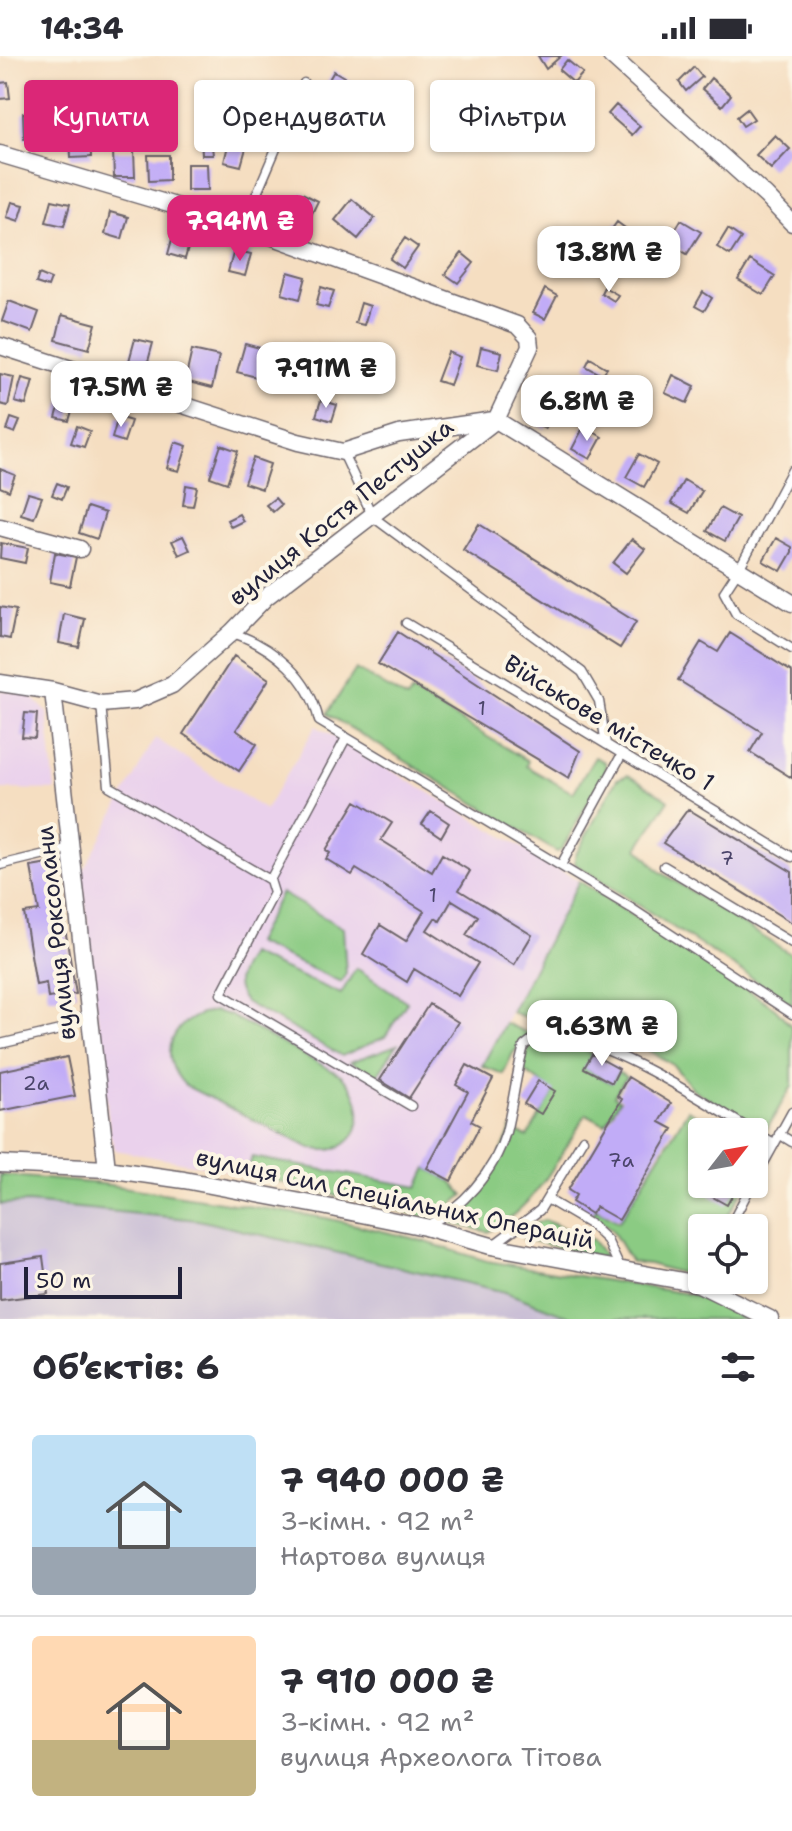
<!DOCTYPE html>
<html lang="uk">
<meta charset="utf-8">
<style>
body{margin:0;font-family:"Shantell Sans",sans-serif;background:#f7f7f7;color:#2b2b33;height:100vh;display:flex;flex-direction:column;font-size:30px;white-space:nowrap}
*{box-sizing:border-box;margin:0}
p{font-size:26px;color:#7c7c81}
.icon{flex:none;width:44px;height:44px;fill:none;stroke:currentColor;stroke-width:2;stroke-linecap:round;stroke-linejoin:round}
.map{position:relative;height:1263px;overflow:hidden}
.details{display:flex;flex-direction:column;background:#fff;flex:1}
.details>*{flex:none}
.banner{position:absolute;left:24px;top:24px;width:744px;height:72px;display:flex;gap:16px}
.needle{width:52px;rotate:59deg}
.controls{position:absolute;left:688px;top:1062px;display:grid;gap:16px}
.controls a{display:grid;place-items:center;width:80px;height:80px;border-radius:8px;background:#fff;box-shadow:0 2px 6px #0004;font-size:40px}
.scale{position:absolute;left:24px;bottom:20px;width:158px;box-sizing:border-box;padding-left:8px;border:4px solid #22223b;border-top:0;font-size:22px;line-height:28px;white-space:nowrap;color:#22223b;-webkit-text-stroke:6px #fcf5e5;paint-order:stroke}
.price{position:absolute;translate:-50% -68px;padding:0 18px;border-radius:16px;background:#fff;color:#222;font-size:26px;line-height:52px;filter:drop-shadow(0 2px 4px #0008)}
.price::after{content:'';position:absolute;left:50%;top:48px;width:24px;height:18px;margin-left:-12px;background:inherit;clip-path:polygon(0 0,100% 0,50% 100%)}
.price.selected{background:#db2777;color:#fff}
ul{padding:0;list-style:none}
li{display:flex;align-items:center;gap:24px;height:200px;padding:0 32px}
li+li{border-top:2px solid #e1e1e2}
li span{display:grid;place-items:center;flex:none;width:224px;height:160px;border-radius:8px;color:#555}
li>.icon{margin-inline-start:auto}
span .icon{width:96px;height:96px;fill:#fffc;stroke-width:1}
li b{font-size:34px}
h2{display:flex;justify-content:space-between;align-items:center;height:96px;padding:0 32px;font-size:34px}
.tag{padding:0 28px;border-radius:8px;background:#fff;box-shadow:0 2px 6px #0004;font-size:28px;line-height:72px}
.tag.selected{background:#db2777;color:#fff}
.status{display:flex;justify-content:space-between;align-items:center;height:56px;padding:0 40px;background:#fff;direction:ltr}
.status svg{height:22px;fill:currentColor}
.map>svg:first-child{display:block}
.built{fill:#ead1ec}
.industrial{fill:#cabfd6}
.green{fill:#8bcb83;stroke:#56765f;stroke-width:2}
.building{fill:#c1acf7}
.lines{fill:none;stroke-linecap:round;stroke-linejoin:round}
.service-casing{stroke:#6c646a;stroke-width:11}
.minor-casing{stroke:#6c646a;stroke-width:19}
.service{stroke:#fff;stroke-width:8}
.minor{stroke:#fff;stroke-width:16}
.labels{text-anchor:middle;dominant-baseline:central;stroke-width:8;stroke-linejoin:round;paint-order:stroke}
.number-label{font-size:20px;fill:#4a446a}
.street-label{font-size:24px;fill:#22223b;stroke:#fcf5e5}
</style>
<div class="status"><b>14:34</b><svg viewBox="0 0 49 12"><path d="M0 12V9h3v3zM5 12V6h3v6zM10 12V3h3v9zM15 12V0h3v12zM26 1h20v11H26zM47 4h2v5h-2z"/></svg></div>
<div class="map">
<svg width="792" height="1263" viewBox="0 0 792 1263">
<rect width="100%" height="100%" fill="#fcf5e5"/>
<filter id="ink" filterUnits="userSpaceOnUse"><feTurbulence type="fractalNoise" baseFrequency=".0125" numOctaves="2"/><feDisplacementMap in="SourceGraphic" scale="16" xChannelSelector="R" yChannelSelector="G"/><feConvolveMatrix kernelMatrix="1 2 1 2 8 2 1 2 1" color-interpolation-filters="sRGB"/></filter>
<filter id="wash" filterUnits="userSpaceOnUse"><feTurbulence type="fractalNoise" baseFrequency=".006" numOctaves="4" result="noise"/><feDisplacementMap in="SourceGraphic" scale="32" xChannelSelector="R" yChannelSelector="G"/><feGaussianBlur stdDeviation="1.8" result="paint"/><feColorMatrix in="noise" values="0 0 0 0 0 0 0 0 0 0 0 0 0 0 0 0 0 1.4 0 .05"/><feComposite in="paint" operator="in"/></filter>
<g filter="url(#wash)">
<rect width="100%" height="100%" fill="#f5dec1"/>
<path class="built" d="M0,634L29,638L47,656L55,734L0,733Z
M316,670L579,825L418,1131L253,1102L247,1118L115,1094L110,1078L82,817L155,682L265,754Z"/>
<path class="industrial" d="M28,1147L198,1164L505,1236L576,1263H0V1148Z"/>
<path class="green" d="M356,613L407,643L412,636L528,705L526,710L573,737L595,701L605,706L606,714L562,793L557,796L327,658Z
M628,719L669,744L638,792L659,815L792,899V948L575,808V800L617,723Z
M579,825L775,952L792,971V1030L765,1076L694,1034L673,1009L646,993L625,992L591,977L551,971L511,956Z
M281,837L343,872L346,917L341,926L255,887Z
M249,898L341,938L356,912L407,946L385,981L342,1000L245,946C230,927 239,916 249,898Z
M215,955L229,959L341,1019C376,1052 358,1105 310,1092L186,1030C154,999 173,960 215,955Z
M505,967L530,978L513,997L503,1018L482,1010Z
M547,983L572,987L592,998L585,1012L611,1027L618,1016L626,1021L614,1040L620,1044L605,1068L586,1058C558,1103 536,1151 488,1176L447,1166C477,1139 497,1111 511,1073L527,1081L554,1036L523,1014L528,992L536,985Z
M397,989L376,1021L350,1006Z
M688,1054L723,1076H702V1128H746L721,1172H702V1209L684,1218L649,1208L631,1206L612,1174L593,1159L596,1153L619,1166Z
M252,1101L418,1131L427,1112L451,1125L464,1139L434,1163L247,1118Z
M0,1119L103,1128L326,1162L416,1183L487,1205L695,1239L745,1263H576L505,1236L198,1164L28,1147L0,1148Z
M544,1164L593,1184L607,1203L523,1183L536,1167Z"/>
<g id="blocks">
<path class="building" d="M538,0H561L546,13Z
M567,4L583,17L574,27L559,14Z
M694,11L702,21L686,35L679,26Z
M334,15L354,27L345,44L324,32Z
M711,22L731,39L722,50L702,33Z
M8,26L10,42L0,43V27Z
M616,49L640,70L632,79L608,58Z
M124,51H135L136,78H125Z
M747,53L754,63L743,70L737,61Z
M43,56L44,82L24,83L23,57Z
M165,70H172V88H165Z
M90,75L91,101L71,102L70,76Z
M775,79L790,93L771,113L756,99Z
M230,81L248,85L241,110L224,106Z
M211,82L213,99H202L201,83Z
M113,95H134L135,121H114Z
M148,99H169V124L149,125Z
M187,108H207L208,134H187Z
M302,137L318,145L305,172L289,164Z
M352,143L375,162L358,183L335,164Z
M52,144L70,148L64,170L46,166Z
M12,146L24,149L19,165L7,161Z
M110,156L128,161L122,183L105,178Z
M681,164L701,176L687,198L668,186Z
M617,166L633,178L620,196L604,184Z
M728,173L741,182L730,199L717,191Z
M174,176L191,181L185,203L168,198Z
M405,182L418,191L403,212L390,203Z
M234,194L251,198L245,220L228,216Z
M462,197L474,207L458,227L445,218Z
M750,204L775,220L763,239L738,224Z
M288,216L306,221L300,243L282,238Z
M39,218L51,223L48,231L36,227Z
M321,231L334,235L328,252L316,249Z
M604,231L618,239L614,245L601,237Z
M545,233L557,240L545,263L533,257Z
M703,236L712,242L704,255L695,250Z
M9,245L39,256L32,276L2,265Z
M361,247L370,250L364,269L355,267Z
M62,259L96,268L89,293L56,284Z
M135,283L153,287L147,309L129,305Z
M245,288L271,295L264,323L237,316Z
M481,291L502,296L498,314L477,309Z
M192,294L219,300L212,332L185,325Z
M448,296L460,301L450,329L437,325Z
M590,302L607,312L602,319L586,310Z
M364,313L370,317L360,331L354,327Z
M0,318L14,321L8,350L0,348Z
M673,319L695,330L687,347L665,337Z
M22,322L33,325L26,349L15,346Z
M539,340L557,351L545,373L526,363Z
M61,344L74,348L69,365L56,362Z
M321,344L337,349L332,365L316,360Z
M594,349L610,358L604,367L588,358Z
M118,361L131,365L124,386L112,382Z
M11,362L20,365L15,377L7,374Z
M77,370L90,375L84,391L71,387Z
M584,370L602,381L590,403L572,393Z
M175,386L187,390L179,415L167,412Z
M221,389L238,395L227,427L210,421Z
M639,398L657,408L644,431L626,421Z
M253,402L270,408L262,433L244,427Z
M0,413L15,419L9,435L0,431Z
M684,424L702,435L689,457L671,447Z
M57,427L67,431L62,443L52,439Z
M186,429L197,431L193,450L183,449Z
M28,437L42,441L34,462L21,458Z
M275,442L281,449L273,456L266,449Z
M87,451L105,457L97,483L79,477Z
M720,452L738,462L725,485L707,475Z
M239,458L243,465L231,471L227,464Z
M479,468L636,566L620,592L463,494Z
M183,480L190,494L179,499L172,485Z
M776,482L792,491V496L781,515L763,505Z
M632,483L645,493L626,517L613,507Z
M1,487L28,492L25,507L0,502Z
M55,497L76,501L70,530L50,526Z
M0,551L16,554L10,583L0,581Z
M64,558L85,563L79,591L59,587Z
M398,576L580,695L569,722L378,608Z
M730,577L792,616V722L750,696L762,676L678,624L701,586L718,596Z
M234,600L269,623L236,674L257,688L239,715L183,678Z
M25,657L37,658L35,682L22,681Z
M356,745L392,767L381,784L432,816L442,798L470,815L459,834L532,879L514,909L466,879L478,860L452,844L440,865L435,862L427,874L478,907L458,940L414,913L407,926L363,898L380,869L406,885L424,855L356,813L352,819L326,803L330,797L326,794Z
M688,753L792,816V867L663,787Z
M431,755L449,767L441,781L422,768Z
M54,807L76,938L48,942L46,927L36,929L24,857L39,855L31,811Z
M429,948L458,966L409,1042L380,1024Z
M592,998L619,1013L612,1027L584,1012Z
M67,1001L75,1040L0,1055V1015Z
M467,1009L493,1023L471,1065L480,1070L451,1125L427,1112L468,1036L456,1029Z
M628,1021L671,1047L660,1066L673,1073L619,1164L596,1151L591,1158L572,1146L576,1139L568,1134L622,1043L617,1040Z
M538,1025L555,1035L541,1058L524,1048Z
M716,1128H732L737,1131L727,1149L709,1139Z
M43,1201L48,1238L0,1244V1207Z"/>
</g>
</g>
<g filter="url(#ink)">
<use href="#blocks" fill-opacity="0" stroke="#6c646a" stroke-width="2"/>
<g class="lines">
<g class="service-casing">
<path id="service" d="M243,170L304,27
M343,397L373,461L582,616L599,645L606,688
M792,414L739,513L724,536L736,558L792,593
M406,567L792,801
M233,577C274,591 310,622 319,665L631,852L792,958
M101,648L109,730L270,824
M346,682L270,824L274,837L221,938L411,1050
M0,809L70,792
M561,809L622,698
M664,810L792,887
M0,988L60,974
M779,1078L792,1086
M754,1125L792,1056
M547,1143L591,1169L607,1184L620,1212
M426,1170C462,1152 494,1117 506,1076C513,1048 516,1018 524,990C531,984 536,980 545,980C603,976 722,1057 774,1088
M729,1172L752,1128
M492,1190L540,1154L583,1083"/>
</g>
<g class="minor-casing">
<path id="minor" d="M611,0L766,140L792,167
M0,98L243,170L517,269L529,282L530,291L496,364L792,547
M0,290L298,386L343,396L399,378L494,364
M0,471L80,493
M0,627L53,635L101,648L135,645L172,629L232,576L266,541L496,364
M53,635L107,1113
M0,1108L107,1113L184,1124L322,1150L425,1171L491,1190L699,1228L770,1263"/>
</g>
<use href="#service" class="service"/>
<use href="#minor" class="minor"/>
</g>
</g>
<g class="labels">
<g class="number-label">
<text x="482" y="652">1</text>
<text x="727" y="802">7</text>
<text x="433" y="839">1</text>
<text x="36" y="1027">2а</text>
<text x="621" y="1104">7а</text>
</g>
<g class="street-label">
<text transform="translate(341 456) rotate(-39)">вулиця Костя Пестушка</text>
<text transform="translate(609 667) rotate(31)">Військове містечко 1</text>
<text transform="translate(56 877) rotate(-96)">вулиця Роксолани</text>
<text transform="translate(395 1143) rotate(12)">вулиця Сил Спеціальних Операцій</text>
</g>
</g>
</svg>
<div class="controls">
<a><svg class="needle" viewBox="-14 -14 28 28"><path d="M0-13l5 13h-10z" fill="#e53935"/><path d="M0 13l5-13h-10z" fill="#7c7c81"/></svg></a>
<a><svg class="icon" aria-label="locate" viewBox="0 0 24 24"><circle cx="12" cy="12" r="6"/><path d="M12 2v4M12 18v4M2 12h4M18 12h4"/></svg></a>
</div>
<div class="scale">50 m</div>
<b class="price selected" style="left:240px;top:207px">7.94M ₴</b>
<b class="price" style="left:609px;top:238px">13.8M ₴</b>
<b class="price" style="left:326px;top:354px">7.91M ₴</b>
<b class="price" style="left:121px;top:373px">17.5M ₴</b>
<b class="price" style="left:587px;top:387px">6.8M ₴</b>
<b class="price" style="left:602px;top:1012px">9.63M ₴</b>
<div class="banner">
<a class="tag selected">Купити</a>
<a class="tag">Орендувати</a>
<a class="tag">Фільтри</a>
</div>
</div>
<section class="details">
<h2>Об’єктів: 6<svg class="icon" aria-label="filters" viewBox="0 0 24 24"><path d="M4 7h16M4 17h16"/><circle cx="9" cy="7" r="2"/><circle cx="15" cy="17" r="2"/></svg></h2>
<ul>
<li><span style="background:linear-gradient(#bfe0f5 70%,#9aa5b1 0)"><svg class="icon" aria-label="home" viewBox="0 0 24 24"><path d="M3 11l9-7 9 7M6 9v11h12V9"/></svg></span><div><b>7 940 000 ₴</b><p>3-кімн. · 92 m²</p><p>Нартова вулиця</p></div></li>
<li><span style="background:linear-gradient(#ffd9b3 65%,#c2b280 0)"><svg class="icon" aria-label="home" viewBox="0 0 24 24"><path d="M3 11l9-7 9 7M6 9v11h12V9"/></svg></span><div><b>7 910 000 ₴</b><p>3-кімн. · 92 m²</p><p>вулиця Археолога Тітова</p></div></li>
</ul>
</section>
